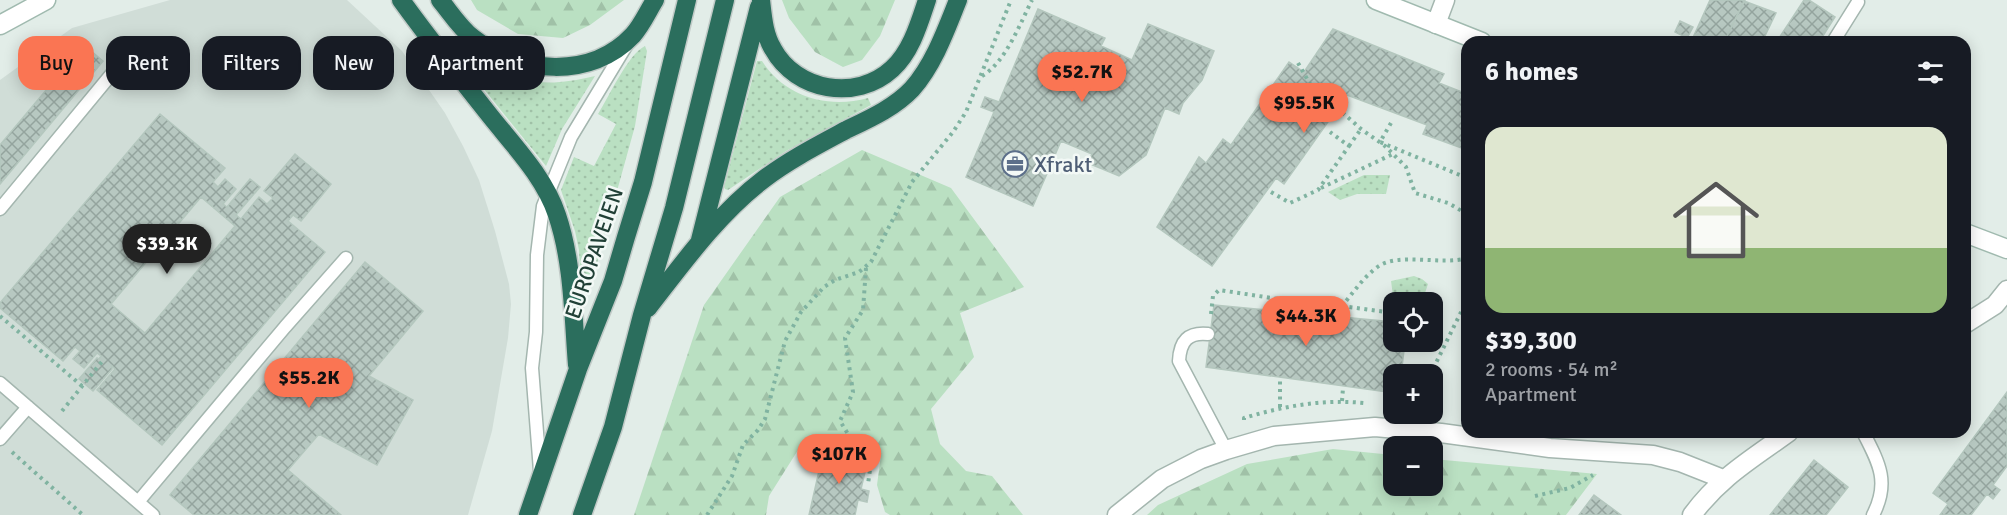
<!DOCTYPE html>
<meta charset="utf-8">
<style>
body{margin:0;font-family:Signika,sans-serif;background:#20242c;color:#f1f3f6;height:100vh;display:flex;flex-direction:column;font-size:22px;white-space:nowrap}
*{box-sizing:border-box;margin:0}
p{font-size:20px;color:#9ea1a6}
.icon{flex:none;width:33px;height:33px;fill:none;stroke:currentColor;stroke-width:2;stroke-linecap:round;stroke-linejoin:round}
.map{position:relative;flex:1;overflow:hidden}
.sheet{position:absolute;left:1461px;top:36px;width:510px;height:402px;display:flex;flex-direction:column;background:#171b24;border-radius:18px;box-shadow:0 3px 15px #0003}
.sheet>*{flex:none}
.top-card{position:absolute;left:18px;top:36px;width:570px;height:54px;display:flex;gap:12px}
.buttons{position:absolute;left:1383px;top:292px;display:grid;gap:12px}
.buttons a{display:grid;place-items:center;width:60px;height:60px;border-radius:12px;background:#171b24;box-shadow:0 3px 15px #0003;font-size:30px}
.price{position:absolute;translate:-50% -51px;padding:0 14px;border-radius:21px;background:#fa7553;color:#111;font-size:20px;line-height:39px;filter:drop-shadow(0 2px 3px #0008)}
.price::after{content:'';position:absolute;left:50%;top:36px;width:18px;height:14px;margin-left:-9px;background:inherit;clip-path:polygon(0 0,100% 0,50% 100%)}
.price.active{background:#222;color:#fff}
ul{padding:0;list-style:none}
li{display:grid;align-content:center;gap:12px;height:318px;padding:0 24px}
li+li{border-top:2px solid #363941}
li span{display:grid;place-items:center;height:186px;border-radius:18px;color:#555}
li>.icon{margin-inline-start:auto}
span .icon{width:108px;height:108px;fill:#fffc;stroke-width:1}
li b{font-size:26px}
h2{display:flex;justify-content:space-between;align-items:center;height:72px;padding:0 24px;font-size:26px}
.pill{padding:0 21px;border-radius:18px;background:#171b24;box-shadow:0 3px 15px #0003;font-size:21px;line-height:54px}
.pill.active{background:#fa7553;color:#111}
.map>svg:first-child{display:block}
.built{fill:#d0ddd7}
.grass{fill:url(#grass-dots)}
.forest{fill:url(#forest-firs)}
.building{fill:url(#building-cross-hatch);stroke:#b4c7be;stroke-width:1.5;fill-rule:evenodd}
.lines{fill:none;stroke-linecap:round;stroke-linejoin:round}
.lane-casing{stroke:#a4b6af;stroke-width:15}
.street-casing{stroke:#a4b6af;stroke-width:21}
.secondary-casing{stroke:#a0baaf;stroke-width:21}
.highway-casing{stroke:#c1cac7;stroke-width:21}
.path{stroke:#80b3a1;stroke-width:4;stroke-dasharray:3 4.5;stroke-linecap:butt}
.lane{stroke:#fff;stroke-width:12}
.street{stroke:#fff;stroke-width:18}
.secondary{stroke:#fff;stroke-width:18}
.highway{stroke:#2b6e5d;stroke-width:18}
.labels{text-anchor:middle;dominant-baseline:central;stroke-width:5;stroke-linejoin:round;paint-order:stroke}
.service-label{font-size:22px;fill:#4e5e75;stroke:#f3f9f6;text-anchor:start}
.street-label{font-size:22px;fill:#214036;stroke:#f3f9f6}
</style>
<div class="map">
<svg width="2007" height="515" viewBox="0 0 2007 515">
<defs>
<pattern id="grass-dots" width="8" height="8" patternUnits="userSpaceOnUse" patternTransform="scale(1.5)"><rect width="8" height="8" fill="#bae0c2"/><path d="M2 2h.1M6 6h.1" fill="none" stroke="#a0c1a7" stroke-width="1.8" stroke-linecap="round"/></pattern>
<pattern id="forest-firs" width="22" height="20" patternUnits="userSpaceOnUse" patternTransform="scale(1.5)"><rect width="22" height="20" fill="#bae0c2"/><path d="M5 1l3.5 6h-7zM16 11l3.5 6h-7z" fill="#a0c1a7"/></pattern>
<pattern id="building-cross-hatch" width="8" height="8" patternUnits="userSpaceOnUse" patternTransform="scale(1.5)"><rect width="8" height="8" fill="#b7c8c1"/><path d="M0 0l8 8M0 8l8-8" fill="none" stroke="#94a49e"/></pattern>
</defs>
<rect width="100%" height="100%" fill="#e2ede8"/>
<path class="built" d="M170,0H347L402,51L445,113L463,146L479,180L495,231L509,284L511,304L508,338L492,431L468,515H0V80L72,28Z"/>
<path class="grass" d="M645,46L647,51L635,126L591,285L586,291L581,286L579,250L575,231L561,190L574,157L594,166L616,124L598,114C609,97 628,54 645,46Z
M475,59C520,84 545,88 595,76L562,129L546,166L466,67Z
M757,61H762C785,97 828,109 868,98L871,105L786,151L728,190L725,189L724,187Z
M1364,175H1390L1386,194H1357L1340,200L1328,192Z
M1414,276L1422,279L1428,284L1422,302L1394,303L1391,281Z"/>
<path class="forest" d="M471,0H624L590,25L563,38L518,34L477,10Z
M782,0H895L880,36L862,60L843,67L815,52L789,18Z
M862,150L951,188L1024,287L960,313L974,357L931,409L940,444L966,471L992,476L1023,515H890L885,512L877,485L881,455L858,436L805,439L769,496L766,515H634L704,305L780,197Z
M1333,449L1393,455L1394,486H1432L1433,459L1597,474L1566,515H1147L1158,505L1247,464Z"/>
<path class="building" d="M1710,0H1745L1724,42H1691Z
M1804,0H1809L1835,17L1819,42H1786L1779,38Z
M1744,1L1776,13L1762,42H1724Z
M1038,9L1105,38L1101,46L1132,60L1148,24L1214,51L1202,80L1183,103L1179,114L1165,108L1146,155L1119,176L1088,163L1092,154L1061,141L1033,206L966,177L994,112L981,107L985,97L999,102Z
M1680,21L1693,27L1687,38L1675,32Z
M1333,29L1444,74L1439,83L1467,94V150L1423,134L1427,125L1347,95L1284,184L1276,178L1212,266L1157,227L1199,157L1206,163L1223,139L1231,145L1289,62L1304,72Z
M84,45L103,61L0,184V145Z
M160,114L225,168L213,182L218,187L225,179L236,189L223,204L227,207L250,179L260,187L236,215L241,219L259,197L267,204L273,198L264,191L295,154L331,184L301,221L293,215L288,221L325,252L162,445L97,390L115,369L112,366V369L93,391L79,379L97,358L99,359L101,356L97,353L84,368L73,359L80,351L75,347L63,361L0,308V303ZM201,197L235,226L145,333L111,304Z
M365,262L423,311L369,376L413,400L377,465L319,434L288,470L341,515H194L170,495Z
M1214,305L1394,322V342H1405L1401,375H1394V393L1206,367Z
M2007,392V466L1993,485L2000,490L1993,499L1987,494L1971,515H1940L1948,504L1933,493Z
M824,449L868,459L861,489L869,491L867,502L858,500L855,515H809Z
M1814,460L1848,487L1826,515H1770Z
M1594,495L1621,515H1579Z"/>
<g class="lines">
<g class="lane-casing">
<path id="lane" d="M1833,42L1858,2
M0,209L114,71
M1208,334C1188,332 1180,341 1179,361L1226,450
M0,383L153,515
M1863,432C1879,463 1890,482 1873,515
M0,439L28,407
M540,471L532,368L536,332L537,255L543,206L571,137L626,46
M138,502L285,327L346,258"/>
</g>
<g class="street-casing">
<path id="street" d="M1436,24L1445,0
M1965,324L1995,305L2007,290
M1117,515L1162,479L1201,459L1226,450L1274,436L1375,427L1441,433L1550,448L1653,455L1680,462L1723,479
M1692,515C1720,477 1752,459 1789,432"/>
</g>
<g class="secondary-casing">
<path id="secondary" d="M1376,0L1482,42
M0,25L46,0
M1965,233L2007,249"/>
</g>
<g class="highway-casing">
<path id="highway" d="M401,0C430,40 460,78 491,117C515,147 545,178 557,215C573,262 573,316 577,365
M440,0C450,12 460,28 473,38C519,74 591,80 633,35C642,25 648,11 655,0
M761,0C763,17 764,34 773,49C796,91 856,102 892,69C911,52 919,24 927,0
M700,240L759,7
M648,308C683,263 718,214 764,179C789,160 818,145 846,130C869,119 894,108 912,89C934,64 946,30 958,0
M528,515L578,369L613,281L626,237L643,182L687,0
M582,515L613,427L642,315L674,208L725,0"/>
</g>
<path class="path" d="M1298,63L1310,84L1361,129L1385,146L1406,167L1415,193L1448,203L1467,214
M982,76C1005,63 1020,24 1032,0
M1391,123L1380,142L1467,178
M1349,146L1361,129
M1321,188L1393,154
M1271,192L1290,203L1318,190L1349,146L1330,132
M866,268L863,310L845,338L853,392L840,421L853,442L872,456L868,484
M1342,306L1394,313
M1211,314L1213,296L1219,290L1298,302L1342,306C1353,293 1362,279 1376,268C1397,251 1441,266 1467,258
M0,316L82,386
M1430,375L1467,300
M1342,401L1343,388
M1280,407V381
M62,411L104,359
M1244,420V418C1284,406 1323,399 1364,403
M12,452L83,515
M1535,496L1570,488L1593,475
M707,515L732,476L743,445L758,430L765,419L785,341L801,312L824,287L835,280L859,272L871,262L912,182L953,132L966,112L1011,0"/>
<use href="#lane" class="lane"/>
<use href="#street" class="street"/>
<use href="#secondary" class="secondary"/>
<use href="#highway" class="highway"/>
</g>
<defs>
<g id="office-ring" transform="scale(1.35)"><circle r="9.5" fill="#f3f9f6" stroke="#5c6f8a" stroke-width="1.5"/><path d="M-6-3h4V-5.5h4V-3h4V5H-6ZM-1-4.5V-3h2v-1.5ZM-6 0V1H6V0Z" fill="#5c6f8a"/></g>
</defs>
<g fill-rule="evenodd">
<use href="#office-ring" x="1015" y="164"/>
</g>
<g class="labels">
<g class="service-label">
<text x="1034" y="164">Xfrakt</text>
</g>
<g class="street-label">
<text transform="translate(594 253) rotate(-71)">EUROPAVEIEN</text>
</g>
</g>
</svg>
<div class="buttons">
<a><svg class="icon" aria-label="locate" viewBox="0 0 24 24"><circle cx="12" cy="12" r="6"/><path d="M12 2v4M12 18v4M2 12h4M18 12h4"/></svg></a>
<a>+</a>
<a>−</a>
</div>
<b class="price" style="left:1082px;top:103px">$52.7K</b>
<b class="price" style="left:1304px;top:134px">$95.5K</b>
<b class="price active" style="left:167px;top:275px">$39.3K</b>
<b class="price" style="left:1306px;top:347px">$44.3K</b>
<b class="price" style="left:309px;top:409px">$55.2K</b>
<b class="price" style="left:839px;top:485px">$107K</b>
<div class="top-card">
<a class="pill active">Buy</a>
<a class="pill">Rent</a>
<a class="pill">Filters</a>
<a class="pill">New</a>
<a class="pill">Apartment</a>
</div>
<section class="sheet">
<h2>6 homes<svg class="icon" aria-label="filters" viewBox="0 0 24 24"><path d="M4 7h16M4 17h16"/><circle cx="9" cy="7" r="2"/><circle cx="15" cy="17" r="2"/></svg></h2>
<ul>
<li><span style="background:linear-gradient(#dfe7d0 65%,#8fb573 0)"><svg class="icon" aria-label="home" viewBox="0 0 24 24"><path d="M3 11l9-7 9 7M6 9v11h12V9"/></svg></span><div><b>$39,300</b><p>2 rooms · 54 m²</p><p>Apartment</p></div></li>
</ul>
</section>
</div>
